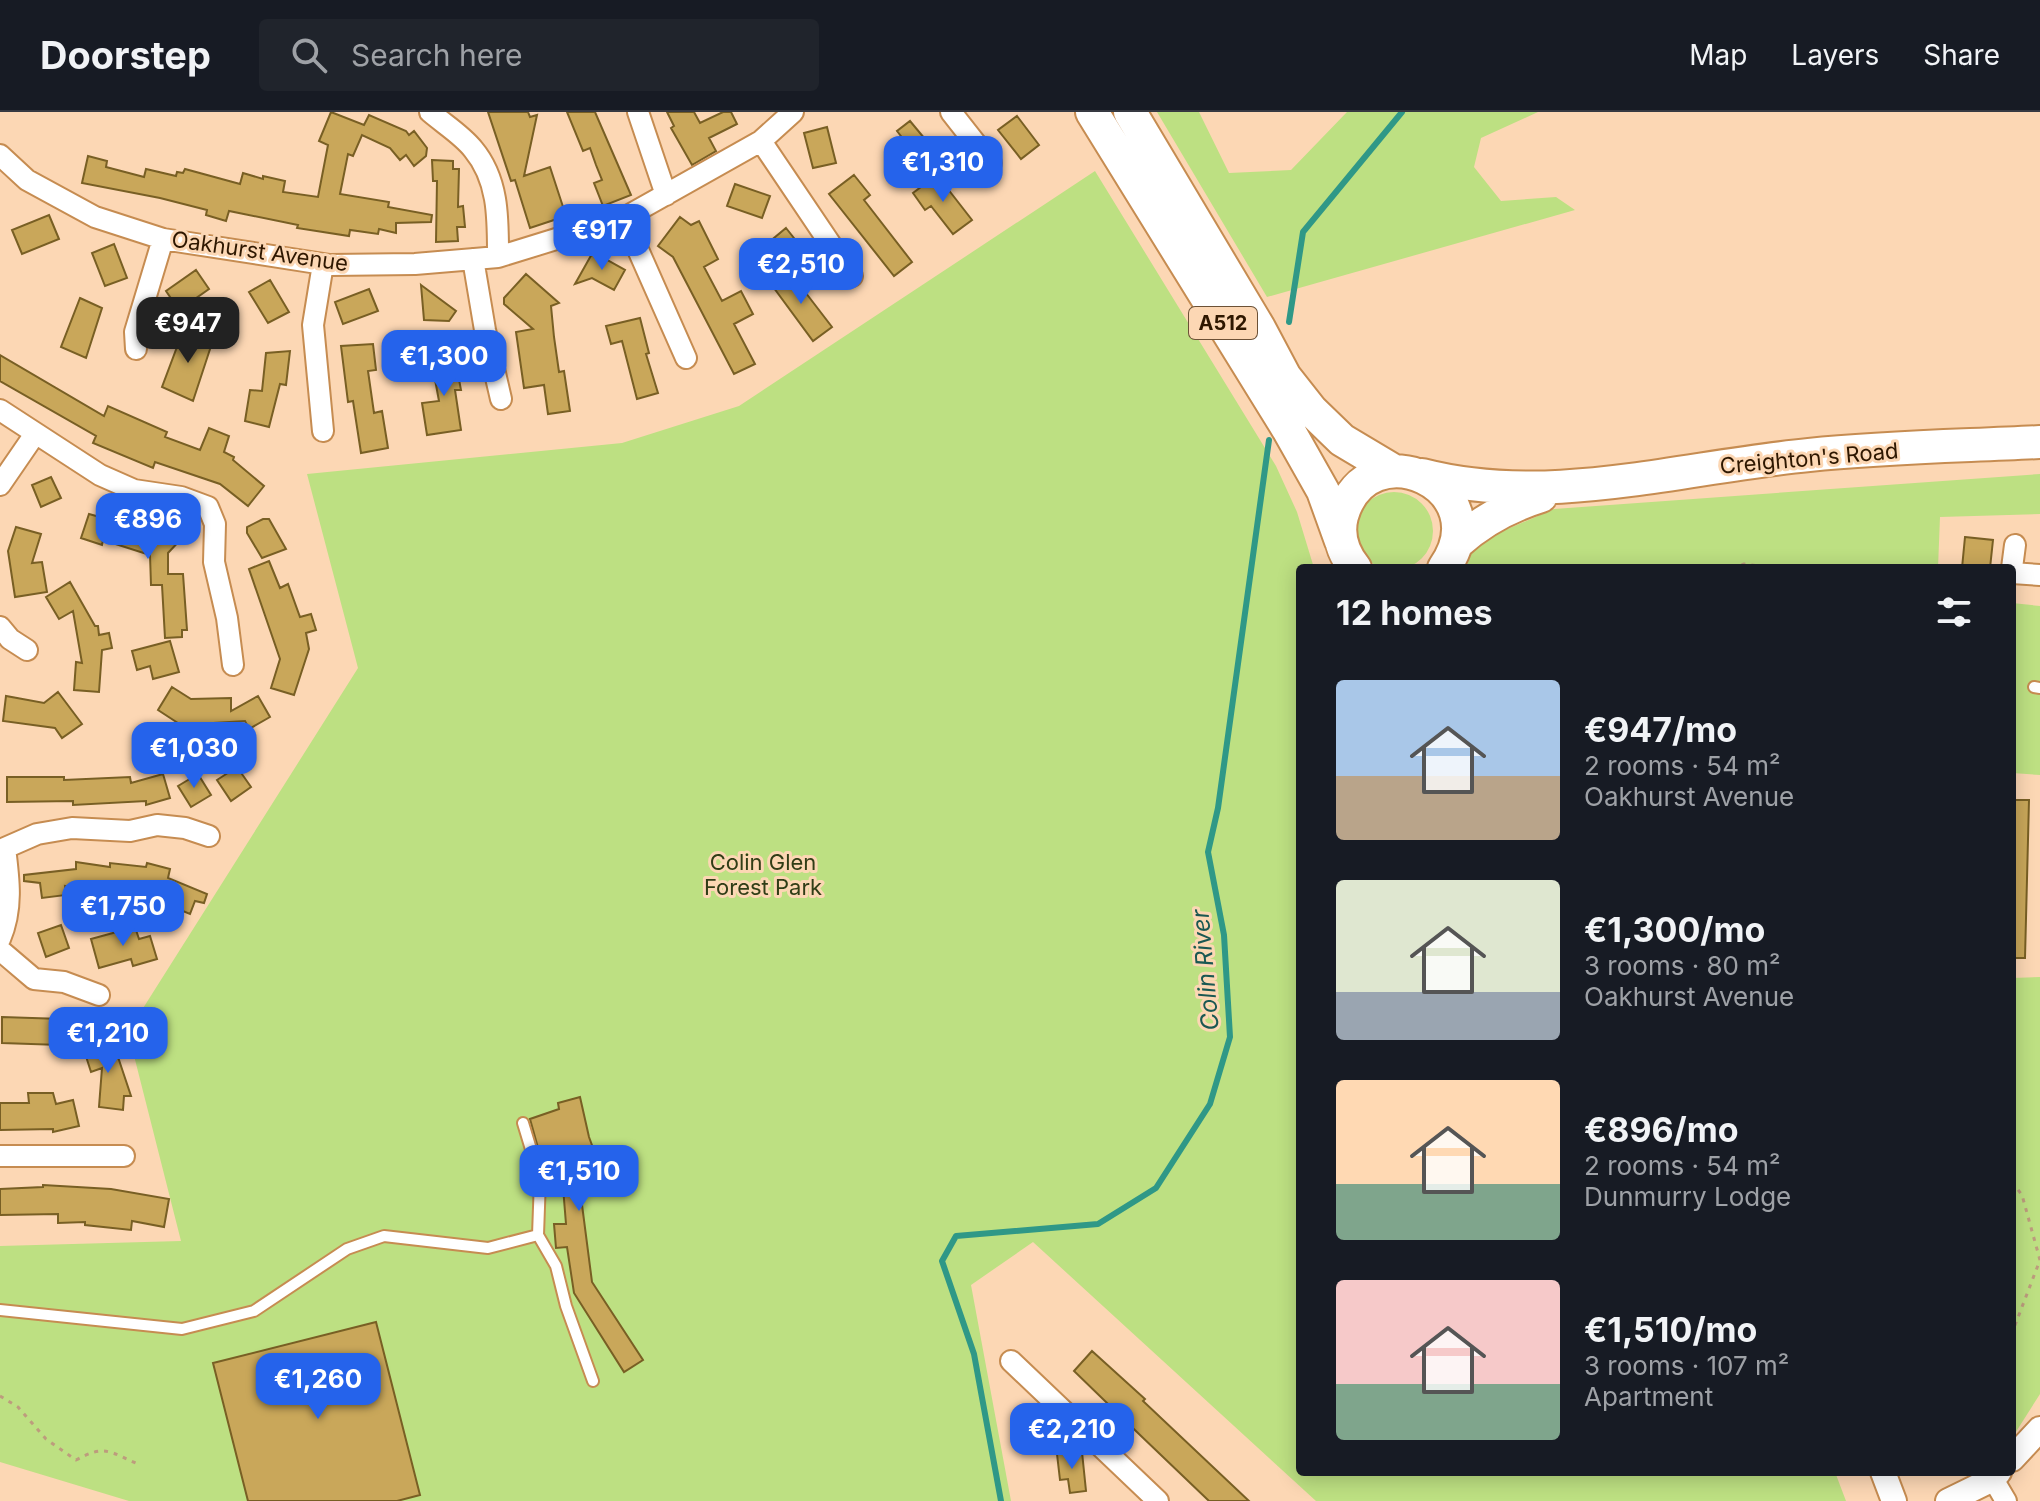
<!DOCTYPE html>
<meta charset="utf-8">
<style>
body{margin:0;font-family:Inter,sans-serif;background:#20242c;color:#f1f3f6;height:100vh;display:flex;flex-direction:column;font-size:30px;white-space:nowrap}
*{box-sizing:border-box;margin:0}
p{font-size:26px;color:#9ea1a6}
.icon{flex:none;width:44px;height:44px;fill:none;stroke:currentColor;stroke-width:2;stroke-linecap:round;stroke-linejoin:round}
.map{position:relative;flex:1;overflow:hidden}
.side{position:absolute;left:1296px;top:452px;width:720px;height:912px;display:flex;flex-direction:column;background:#171b24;border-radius:8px;box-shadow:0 4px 20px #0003}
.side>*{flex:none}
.price{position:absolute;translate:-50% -68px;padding:0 18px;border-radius:16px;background:#2563eb;color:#fff;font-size:26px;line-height:52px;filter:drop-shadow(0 2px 4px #0008)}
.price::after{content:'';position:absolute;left:50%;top:48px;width:24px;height:18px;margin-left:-12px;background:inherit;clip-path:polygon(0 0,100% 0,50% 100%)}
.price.on{background:#222;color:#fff}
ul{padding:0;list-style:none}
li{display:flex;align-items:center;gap:24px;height:200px;padding:0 40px}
li span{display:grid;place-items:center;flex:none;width:224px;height:160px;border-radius:8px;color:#555}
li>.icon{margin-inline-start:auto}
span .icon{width:96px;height:96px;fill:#fffc;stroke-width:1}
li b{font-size:34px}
h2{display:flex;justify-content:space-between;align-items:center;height:96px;padding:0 40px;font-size:34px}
header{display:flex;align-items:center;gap:48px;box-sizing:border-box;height:112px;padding:0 40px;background:#171b24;border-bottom:2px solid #363941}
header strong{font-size:38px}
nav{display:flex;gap:44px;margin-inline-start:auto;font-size:28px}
.search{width:560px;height:72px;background:#20242c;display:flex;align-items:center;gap:20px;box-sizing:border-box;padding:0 28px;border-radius:8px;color:#9ea1a6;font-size:30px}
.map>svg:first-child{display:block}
.green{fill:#bde082}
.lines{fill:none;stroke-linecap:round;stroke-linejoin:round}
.stream{stroke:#2f9887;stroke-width:6}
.building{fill:#c9a75a;stroke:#785f24;stroke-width:2}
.service-casing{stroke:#c68c51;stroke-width:14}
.minor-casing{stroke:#c68c51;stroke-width:24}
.tertiary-casing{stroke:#c68c51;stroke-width:28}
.trunk-casing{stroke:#c68c51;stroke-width:36}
.path{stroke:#bd9c7d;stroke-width:3;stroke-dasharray:4 6;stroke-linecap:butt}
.service{stroke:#fff;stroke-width:10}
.minor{stroke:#fff;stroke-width:20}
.tertiary{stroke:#fff;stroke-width:24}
.trunk{stroke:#fff;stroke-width:32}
.labels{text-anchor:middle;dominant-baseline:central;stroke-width:6;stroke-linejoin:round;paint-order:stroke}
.shield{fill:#fcd7b4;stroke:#6c5136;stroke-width:2}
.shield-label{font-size:20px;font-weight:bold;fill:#2e1700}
.street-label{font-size:22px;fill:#2e1700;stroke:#fcd7b4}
.park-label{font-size:22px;fill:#303d16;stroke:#fcd7b4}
.water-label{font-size:24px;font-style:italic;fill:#1a5852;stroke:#fcd7b4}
</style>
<header>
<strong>Doorstep</strong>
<div class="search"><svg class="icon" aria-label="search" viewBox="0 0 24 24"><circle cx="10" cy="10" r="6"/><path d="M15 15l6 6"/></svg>Search here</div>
<nav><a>Map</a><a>Layers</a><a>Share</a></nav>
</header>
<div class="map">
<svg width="2040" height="1389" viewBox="0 0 2040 1389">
<rect width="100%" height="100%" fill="#fcd7b4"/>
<path class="green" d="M1157,0H1199L1229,61L1291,58L1347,0H1538L1481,26L1474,55L1501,89L1556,85L1575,98L1267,185Z
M1095,59L1276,354L1297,400L1314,456H1300V1360H1835L1846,1389H1316L1033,1130L971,1173L1011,1389H129L0,1350V1134L181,1129L128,920L358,556L307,362L622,331L739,294Z
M2040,362V402L1940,405L1938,456H1466L1475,431L1554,397Z
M1355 419a39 39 0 1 1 78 0a39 39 0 1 1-78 0Z
M2012,491L2040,494V663L2012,661Z
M2040,865V1282L2012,1326V866Z"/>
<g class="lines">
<path class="stream" d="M1289,210L1303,120L1402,0
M1001,1389L974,1242L942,1149L956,1124L1098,1112L1156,1076L1210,992L1230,925L1224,823L1208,740L1218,696L1269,328"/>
</g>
<path class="building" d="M331,0L364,13L369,3L406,19L409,23L414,19L427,36L426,44L414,54L406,43L400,48L390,36L362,23L353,44L348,42L340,82L389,90L388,95L432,103L431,110L396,111V121L379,117L378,122L350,118L349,124L297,116L298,113L229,99L226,109L206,103L207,98L160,86L82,71L88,44L107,49L106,55L144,65L146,57L176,64L177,60L183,61L185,57L240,72L243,61L263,67V64L285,69L283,80L318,85L328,33L319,29Z
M488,0H528L530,5L537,3L524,64L550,55L566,104L530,116L515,68L511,69Z
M567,0H595L631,83L603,94L594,71L602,68L596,53L590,36L583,39Z
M667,0H694L700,11L723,0H731L737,12L709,26L716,39L692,53L671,16L674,14Z
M1017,4L1039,33L1021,47L998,18Z
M910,9L945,51V57L929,69L900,31L904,28L897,19Z
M827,15L836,51L813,56L804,21Z
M432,48L453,49V57H459L458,95L463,94L465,115H457L458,129L436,130L437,69H433Z
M854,63L870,83L864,88L912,150L894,164L829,82Z
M937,63L972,108L953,122L931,94L925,98L913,81Z
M735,72L770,84L762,106L727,94Z
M49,103L59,127L22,142L12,118Z
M680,105L691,113L699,109L718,147L704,155L722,189L741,179L753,202L734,212L755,252L734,262L673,145L658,134Z
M786,116L809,145L790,159L768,131Z
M114,132L127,166L105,174L92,141Z
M593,140L625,158L614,178L592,166L575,172Z
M196,158L209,177L179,198L166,179Z
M789,159L832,215L813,229L771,172Z
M526,162L559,191L551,194L554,225L559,260L564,259L570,299L548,302L544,273L524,276L516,220L533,217L504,192V186Z
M270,168L289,200L268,211L249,180Z
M421,173L456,199L449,209L424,208Z
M369,177L378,199L343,212L335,190Z
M80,186L102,196L86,246L61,235Z
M640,206L649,241L646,242L658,281L637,287L622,229L611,232L606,214Z
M183,219L213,228L193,289L162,275Z
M373,232L376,258L368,259L374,301L382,299L388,336L361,341L353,289L348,290L341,234Z
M290,239L286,273L280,272L269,315L245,309L250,278L262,279L266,241Z
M454,241L461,278H455L461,318L427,323L422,291L439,289L431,246Z
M0,243L104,304L108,294L167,320L165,325L200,338L209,316L229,324L224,340L234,345L233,348L264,374L248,394L220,372L155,350L153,356L93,331L96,324L0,269Z
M51,365L61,386L41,395L32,373Z
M89,402L125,412L127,406L160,417L167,411L183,425L168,441V462H183L187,518H182V525L165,526L162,473H151L150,443L103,428L102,433L81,426Z
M263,407H269L286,437L262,446L247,421V415Z
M16,415L41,422L32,451L42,450L47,480L15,485L8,439Z
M1965,425L1993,428L1990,456H1962Z
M269,449L280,476L288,472L300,505L311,502L316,518L306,521L309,537L294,583L271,576L280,547L249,457Z
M70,470L95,514H98L99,523L109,521L112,536L102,538L99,580L74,578L76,550L82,551L73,499L59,507L46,485Z
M170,529L179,560L153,567L150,554L137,558L132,539Z
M172,575L191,587L231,586V599L258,584L270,605L249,617L245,609L181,613L158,598Z
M58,580L82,612L62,626L55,616L3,609L6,584L44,591Z
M237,655L251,675L231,689L217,668Z
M163,662L170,686L146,693V689L73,693V689L7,690V665H64V668L130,665L131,671Z
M198,662L211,683L191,695L178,674Z
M2012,688H2029L2025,846H2012Z
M76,750L110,755V751L146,755L147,751L170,757L168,766L207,782L204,791L195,789L190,802L168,793L172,783L159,780L158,773H132V776L121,777L98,775L97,778L65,774L66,783L42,786L40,771L24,769V763L76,757Z
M61,813L69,836L46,845L38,821Z
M135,815L139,827L150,824L157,847L133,854L131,847L99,856L91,827Z
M2,905L62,907L60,933L2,931Z
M107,927L111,941L116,939L131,984H124L123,998L99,995L102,956L91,960L83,935Z
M28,981H53L56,992L73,988L79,1014L53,1020V1017L0,1018V991H29Z
M580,985L589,1025L607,1074L581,1085L592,1170L643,1248L624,1260L574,1181L567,1135L556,1136L554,1112H566L563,1075L550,1079L530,1007L559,997L558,991Z
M43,1073L111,1077L169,1087L164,1115L132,1109L131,1118L85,1113V1110L58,1111V1102L0,1103V1077L43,1075Z
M376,1210L420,1383L397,1389H248L213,1251Z
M1092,1239L1145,1287L1143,1289L1249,1389H1209L1139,1322L1074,1259Z
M1082,1340L1086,1379L1070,1381L1068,1367L1060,1368L1057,1342Z"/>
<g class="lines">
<g class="service-casing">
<path id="service" d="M2034,575L2040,576
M523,1011L540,1067L538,1123L556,1154L566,1194L593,1269
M0,1198L182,1217L254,1199L347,1137L384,1124L488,1136L538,1123"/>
</g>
<g class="minor-casing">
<path id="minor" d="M430,0C444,12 462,23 473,37C499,68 498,107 498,145
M638,0L666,83
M951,0L991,51
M761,29L852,164
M0,43L27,68L95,105L163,127L330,153L415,152L498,145L624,106L761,29L793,0
M624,106L686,246
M473,147L485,218L501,287
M136,237L135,220L163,127
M0,298L100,363L134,378L181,385L208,395L215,412L214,450L227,506L233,553
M323,319L313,213L323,152
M0,373L35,322
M2012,456L2015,433
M2012,461L2040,463
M0,515L10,527L27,538
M0,827C13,797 9,767 5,736L37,722L72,716L130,719L157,713L185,716L209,724
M0,838L34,867L64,870L99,883
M0,1044H124
M1011,1249L1158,1389
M1993,1367L2006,1389"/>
</g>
<g class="tertiary-casing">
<path id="tertiary" d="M2012,1347L2040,1317
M1883,1360L1894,1389
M1948,1389L1993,1367L1999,1360"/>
</g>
<g class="trunk-casing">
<path id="trunk" d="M1092,0L1288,317L1323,379L1341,429
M1130,0L1259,216L1285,265L1311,298L1342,328L1394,359
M1422,363C1550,396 1681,355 1809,343C1885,335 1963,334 2040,330
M1457,431C1482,408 1509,394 1541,384
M1355,456C1343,441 1337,423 1342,404C1368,314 1501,375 1444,456"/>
</g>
<path class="path" d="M1732,456L1744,452L1776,456
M2012,1070L2022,1083L2040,1148L2012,1221
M0,1284L18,1295L46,1327L76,1348C105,1332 110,1340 138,1352"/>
<use href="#service" class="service"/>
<use href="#minor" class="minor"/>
<use href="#tertiary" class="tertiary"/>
<use href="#trunk" class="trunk"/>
</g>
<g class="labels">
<rect class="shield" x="1189" y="195" width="68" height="32" rx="6"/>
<g class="shield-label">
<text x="1223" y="211">A512</text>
</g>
<g class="street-label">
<text transform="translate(260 139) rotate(8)">Oakhurst Avenue</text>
<text transform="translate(1809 346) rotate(-5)">Creighton's Road</text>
</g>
<g class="park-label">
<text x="763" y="750">Colin Glen<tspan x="763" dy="25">Forest Park</tspan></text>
</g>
<g class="water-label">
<text transform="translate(1205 858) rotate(-95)">Colin River</text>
</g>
</g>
</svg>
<b class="price" style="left:943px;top:92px">€1,310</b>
<b class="price" style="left:602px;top:160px">€917</b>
<b class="price" style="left:801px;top:194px">€2,510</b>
<b class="price on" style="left:188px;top:253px">€947</b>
<b class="price" style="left:444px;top:286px">€1,300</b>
<b class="price" style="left:148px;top:449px">€896</b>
<b class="price" style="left:194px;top:678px">€1,030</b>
<b class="price" style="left:123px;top:836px">€1,750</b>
<b class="price" style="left:108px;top:963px">€1,210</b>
<b class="price" style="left:579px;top:1101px">€1,510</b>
<b class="price" style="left:318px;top:1309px">€1,260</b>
<b class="price" style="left:1072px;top:1359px">€2,210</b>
<section class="side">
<h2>12 homes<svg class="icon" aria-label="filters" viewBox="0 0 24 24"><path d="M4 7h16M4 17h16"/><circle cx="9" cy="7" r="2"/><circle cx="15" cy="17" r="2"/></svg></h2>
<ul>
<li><span style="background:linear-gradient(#a9c7e8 60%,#b9a48a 0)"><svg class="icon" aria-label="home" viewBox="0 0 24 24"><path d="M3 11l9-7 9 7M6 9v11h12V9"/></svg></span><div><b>€947/mo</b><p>2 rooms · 54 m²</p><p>Oakhurst Avenue</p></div></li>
<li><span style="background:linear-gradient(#dfe7d0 70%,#9aa5b1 0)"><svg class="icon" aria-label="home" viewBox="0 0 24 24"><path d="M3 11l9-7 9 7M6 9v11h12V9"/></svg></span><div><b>€1,300/mo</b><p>3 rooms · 80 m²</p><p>Oakhurst Avenue</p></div></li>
<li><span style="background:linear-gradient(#ffd9b3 65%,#7fa58c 0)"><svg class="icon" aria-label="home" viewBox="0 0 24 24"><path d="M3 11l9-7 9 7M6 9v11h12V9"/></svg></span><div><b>€896/mo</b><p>2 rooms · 54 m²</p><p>Dunmurry Lodge</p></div></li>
<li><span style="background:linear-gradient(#f6c9c9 65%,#7fa58c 0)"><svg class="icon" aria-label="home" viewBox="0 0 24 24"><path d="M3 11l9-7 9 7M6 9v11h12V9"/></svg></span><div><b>€1,510/mo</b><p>3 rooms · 107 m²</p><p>Apartment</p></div></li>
</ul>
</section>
</div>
